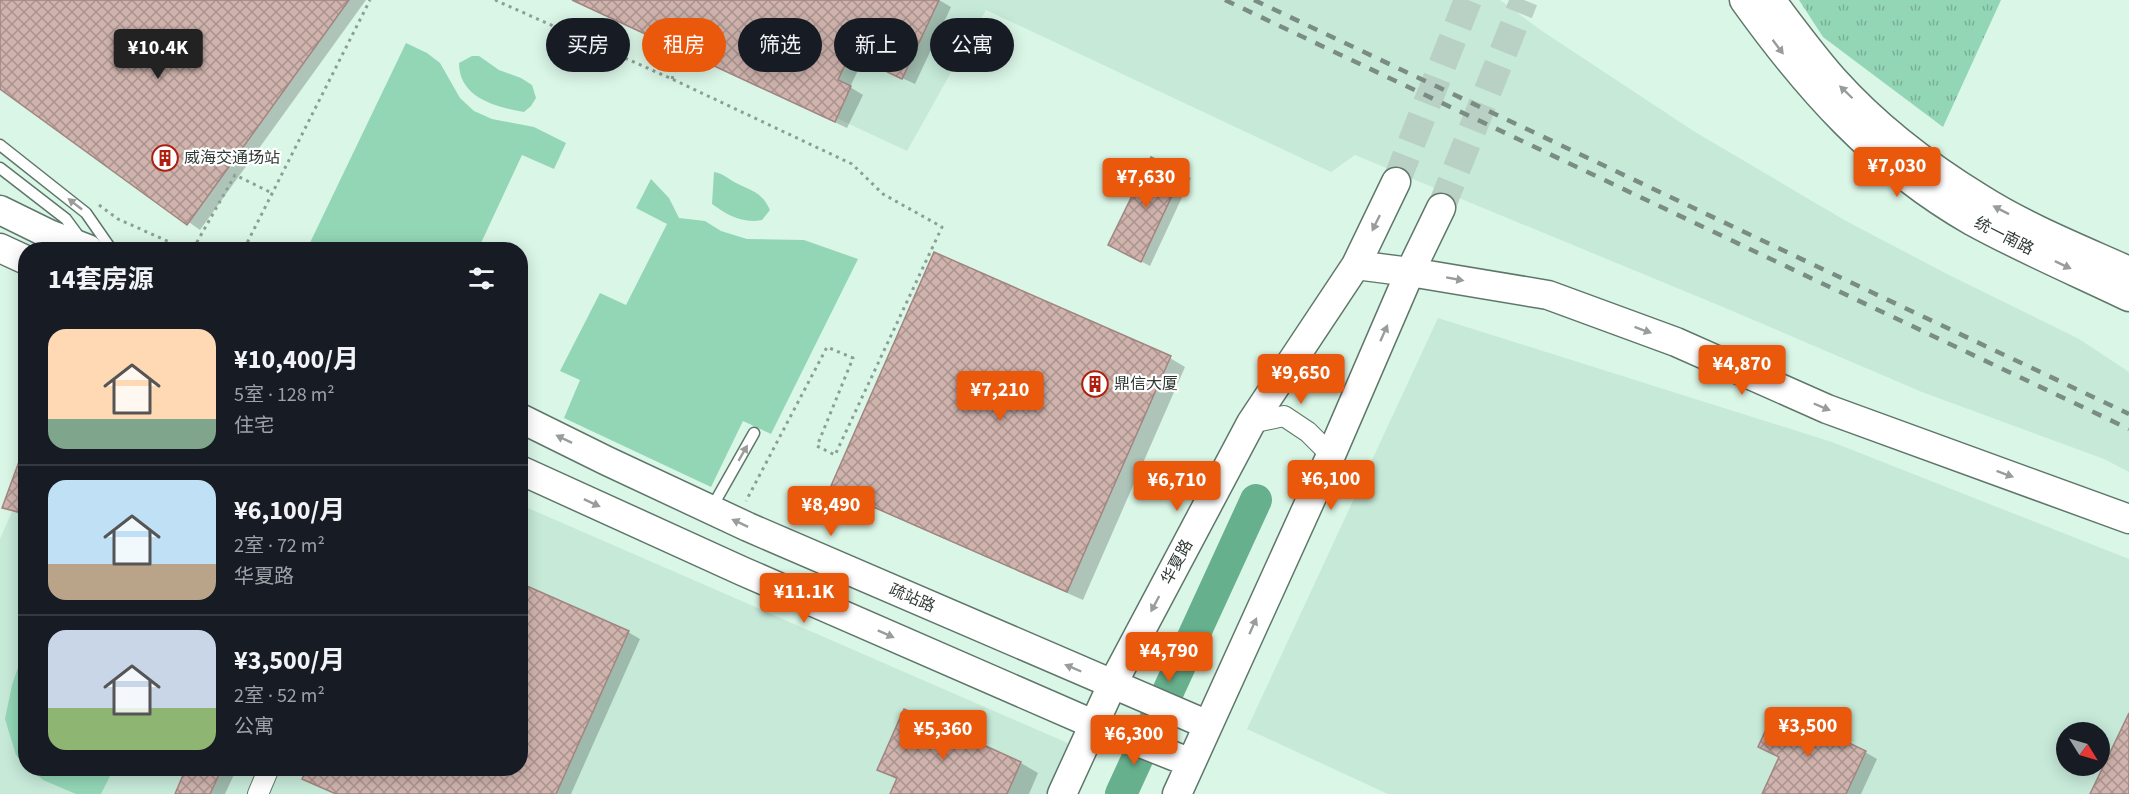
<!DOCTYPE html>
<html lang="zh">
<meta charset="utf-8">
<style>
body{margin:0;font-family:"Source Sans 3","Noto Sans SC",sans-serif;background:#242831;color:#f1f3f6;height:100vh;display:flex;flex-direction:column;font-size:22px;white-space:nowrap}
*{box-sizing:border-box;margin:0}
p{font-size:20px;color:#9ea1a6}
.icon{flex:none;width:33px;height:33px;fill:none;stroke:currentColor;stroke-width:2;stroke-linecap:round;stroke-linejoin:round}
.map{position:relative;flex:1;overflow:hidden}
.panel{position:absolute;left:18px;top:242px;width:510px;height:534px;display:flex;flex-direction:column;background:#171b24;border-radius:24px;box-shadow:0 3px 15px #0003}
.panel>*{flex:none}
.guide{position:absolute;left:546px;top:18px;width:570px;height:54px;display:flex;gap:12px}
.needle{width:39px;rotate:127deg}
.buttons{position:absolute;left:2056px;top:722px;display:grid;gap:12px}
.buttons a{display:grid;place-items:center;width:54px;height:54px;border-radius:50%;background:#171b24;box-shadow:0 3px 15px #0003;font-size:30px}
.price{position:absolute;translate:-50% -51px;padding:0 14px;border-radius:6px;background:#ea580c;color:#fff;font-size:20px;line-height:39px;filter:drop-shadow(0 2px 3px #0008)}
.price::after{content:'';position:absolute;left:50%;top:36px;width:18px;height:14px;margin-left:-9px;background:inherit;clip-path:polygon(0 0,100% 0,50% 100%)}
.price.active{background:#222;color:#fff}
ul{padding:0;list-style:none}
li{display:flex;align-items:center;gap:18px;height:150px;padding:0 30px}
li+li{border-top:2px solid #363941}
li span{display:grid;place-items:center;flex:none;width:168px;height:120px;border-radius:18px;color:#555}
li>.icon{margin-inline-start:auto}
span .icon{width:72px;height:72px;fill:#fffc;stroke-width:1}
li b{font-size:26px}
h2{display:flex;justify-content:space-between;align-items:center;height:72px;padding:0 30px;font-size:26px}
.chip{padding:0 21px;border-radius:27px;background:#171b24;box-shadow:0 3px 15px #0003;font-size:21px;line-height:54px}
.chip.active{background:#ea580c;color:#fff}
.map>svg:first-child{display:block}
.built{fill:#c6e9d8;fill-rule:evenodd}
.green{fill:#93d6b6}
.park{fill:url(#park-tufts)}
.shadow{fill:#0003}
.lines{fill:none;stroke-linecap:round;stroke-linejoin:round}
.river{stroke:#67b08e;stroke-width:32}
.building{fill:url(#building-cross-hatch);stroke:#a18580;stroke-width:1.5}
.secondary-tunnel{stroke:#b8d1c4;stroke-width:28;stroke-dasharray:28 14;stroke-linecap:butt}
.lane-casing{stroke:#5f776b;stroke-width:13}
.street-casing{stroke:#5f776b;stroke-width:22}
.secondary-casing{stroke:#5f776b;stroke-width:31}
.path{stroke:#8c9f95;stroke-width:3;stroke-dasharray:3 4.5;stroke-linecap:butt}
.lane{stroke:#fff;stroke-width:10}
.street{stroke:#fff;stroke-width:20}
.secondary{stroke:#fff;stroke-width:28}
.rail{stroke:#7a8c83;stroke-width:4.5;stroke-dasharray:10 10;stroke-linecap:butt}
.oneway{fill:#989d9a}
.labels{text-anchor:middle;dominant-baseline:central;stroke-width:4.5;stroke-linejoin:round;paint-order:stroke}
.poi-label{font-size:16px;fill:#313b36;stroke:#fff;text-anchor:start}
.street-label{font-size:16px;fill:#313b36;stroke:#fff}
</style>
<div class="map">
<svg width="2129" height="794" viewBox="0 0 2129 794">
<defs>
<pattern id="park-tufts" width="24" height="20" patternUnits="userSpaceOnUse" patternTransform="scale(1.5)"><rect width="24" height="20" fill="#93d6b6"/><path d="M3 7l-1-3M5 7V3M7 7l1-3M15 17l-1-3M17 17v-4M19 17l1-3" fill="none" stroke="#79af95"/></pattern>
<pattern id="building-cross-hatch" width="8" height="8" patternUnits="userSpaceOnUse" patternTransform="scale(1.5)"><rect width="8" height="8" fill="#d0b3ad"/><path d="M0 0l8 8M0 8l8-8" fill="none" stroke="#a9938e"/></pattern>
</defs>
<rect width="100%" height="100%" fill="#daf6e7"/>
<path class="built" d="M584,0H1500L1542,31L1695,132L1846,221L1949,275L2079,339L2129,372V472L2104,459L1922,392L1723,307L1355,155L1331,172L986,10L907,151Z
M1438,318L1832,442L2129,559V794H1388L1247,729ZM2067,732H2100V765H2067Z
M25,482L26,768H520L521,505L1072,745L1049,794H0V539Z"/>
<path class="green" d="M406,43L427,53L440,63L460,98L474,111L492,119L534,127L566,143L554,169L522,155L481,243L493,249H307Z
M472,56H479L499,70L521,78L532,85L536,98L531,106L524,112C496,107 459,98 459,63Z
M714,172C724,174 727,178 736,183C753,192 761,191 770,210L762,220C743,224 727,215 712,204Z
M651,179L669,198L679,218L705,221L721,231L747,239L804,240L858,259L771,434L743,421L711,487L564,418L580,380L560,371L600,293L626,305L667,224L636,208Z
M25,647L26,764H25L16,755L5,719L12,685Z
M30,768H114L101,794H76L43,780Z"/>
<path class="park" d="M1799,0H2001L1943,127L1823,37Z"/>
<path class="shadow" d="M0,0H366L200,230L0,88Z
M573,0H939L951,7L915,84L863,60L850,87L863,95L847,128Z
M1182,173L1191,178L1150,266L1119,250Z
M1170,358L1185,367L1083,600L847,496L832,488Z
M26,450V517L4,507Z
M628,632L640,639L571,794H336L309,768H520Z
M905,711L1021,763L1038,773L1029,794H892L898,780L879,769Z
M1865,752L1877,759L1861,794H1764Z
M188,768H237L225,794H177Z"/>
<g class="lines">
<path class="river" d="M1121,794L1256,500"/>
</g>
<path class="building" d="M0,0H349L187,225L0,89Z
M572,0H939L902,79L850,54L838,80L851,86L835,122Z
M1151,157L1183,172L1141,262L1108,245Z
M934,252L1171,356L1067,592L830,488Z
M24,448L26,449V514L2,508Z
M520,583L629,631L556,794H336L302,779L307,768H520Z
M1776,708L1866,751L1846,794H1762L1779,757L1758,747Z
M904,709L1021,762L1007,794H890L897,778L877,770Z
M2129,713V794H2090Z
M186,768H222L210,794H175Z"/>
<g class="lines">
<path class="secondary-tunnel" d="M1396,182L1468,0
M1441,208L1524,0"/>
<g class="lane-casing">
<path id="lane" d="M0,145L86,213L111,249
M0,168L66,219L80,238
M711,509L754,433"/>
</g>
<g class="street-casing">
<path id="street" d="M1251,423L1284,416L1308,432L1331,455
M258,794L269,768"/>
</g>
<g class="secondary-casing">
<path id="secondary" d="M1744,0C1807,88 1877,167 1972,221C2023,249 2077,272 2129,297
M1771,0C1791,27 1811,54 1833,79C1876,127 1927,166 1981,199C2027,228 2080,249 2129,271
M0,210L49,234L88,249
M0,248L26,260
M1356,265L1410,272L1548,295L1676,342L1827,409L2129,519
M520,418L607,461L748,527L1208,725
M520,470L742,571L1093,724L1191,763
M1062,794L1112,685L1251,423L1356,265L1396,182
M1177,794L1331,455L1410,272L1441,208"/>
</g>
<path class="path" d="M495,0L672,79L852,164L883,194L942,227L835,455L817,446L853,358L827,347L746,501
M672,79L681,51
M99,205L118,219L185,249
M193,249L235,175L272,193
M244,249L370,0"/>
<use href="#lane" class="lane"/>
<use href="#street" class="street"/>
<use href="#secondary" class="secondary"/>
<path class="rail" d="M1225,0L2129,429
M1254,0L2129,414"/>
</g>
<defs><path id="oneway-solid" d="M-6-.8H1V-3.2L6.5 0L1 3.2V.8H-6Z" transform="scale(1.5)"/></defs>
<g class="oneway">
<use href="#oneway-solid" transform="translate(1778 47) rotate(53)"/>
<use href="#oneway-solid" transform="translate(1846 92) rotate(-136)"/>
<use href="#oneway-solid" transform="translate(75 204) rotate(-142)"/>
<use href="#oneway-solid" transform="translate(2001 210) rotate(-153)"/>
<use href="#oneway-solid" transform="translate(1376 223) rotate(116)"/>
<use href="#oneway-solid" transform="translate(2063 265) rotate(25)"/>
<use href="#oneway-solid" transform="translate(1455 279) rotate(10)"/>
<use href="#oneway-solid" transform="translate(1643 330) rotate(20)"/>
<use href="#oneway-solid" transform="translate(1384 333) rotate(-66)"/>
<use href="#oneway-solid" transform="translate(1822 407) rotate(23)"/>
<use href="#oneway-solid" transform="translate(564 439) rotate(-154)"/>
<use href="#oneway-solid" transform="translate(743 453) rotate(-60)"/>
<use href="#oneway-solid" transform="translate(2005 474) rotate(20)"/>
<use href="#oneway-solid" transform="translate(592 503) rotate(25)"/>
<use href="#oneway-solid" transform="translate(740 523) rotate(-155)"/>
<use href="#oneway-solid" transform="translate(1155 604) rotate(118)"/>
<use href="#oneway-solid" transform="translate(1253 626) rotate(-66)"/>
<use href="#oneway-solid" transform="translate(886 634) rotate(24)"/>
<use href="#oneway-solid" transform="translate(1073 668) rotate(-157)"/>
</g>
<defs>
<g id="building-ring" transform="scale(1.35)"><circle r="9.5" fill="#fff" stroke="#ae1f0f" stroke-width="1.5"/><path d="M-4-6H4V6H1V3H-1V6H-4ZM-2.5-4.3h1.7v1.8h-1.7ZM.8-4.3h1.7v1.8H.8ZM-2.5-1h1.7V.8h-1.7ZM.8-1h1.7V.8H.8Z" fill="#ae1f0f"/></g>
</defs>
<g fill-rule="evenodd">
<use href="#building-ring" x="165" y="158"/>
<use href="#building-ring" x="1095" y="384"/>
</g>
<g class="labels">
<g class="poi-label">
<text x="184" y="158">威海交通场站</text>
<text x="1114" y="384">鼎信大厦</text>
</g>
<g class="street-label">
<text transform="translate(2004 236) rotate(27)">统一南路</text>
<text transform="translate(1177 562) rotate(-62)">华夏路</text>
<text transform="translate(912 598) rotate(23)">疏站路</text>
</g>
</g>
</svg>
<div class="buttons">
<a><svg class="needle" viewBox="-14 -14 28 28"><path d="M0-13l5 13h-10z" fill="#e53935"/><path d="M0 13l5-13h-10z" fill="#9ea1a6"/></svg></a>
</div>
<b class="price active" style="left:158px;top:80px">¥10.4K</b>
<b class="price" style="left:1897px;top:198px">¥7,030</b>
<b class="price" style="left:1146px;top:209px">¥7,630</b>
<b class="price" style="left:1742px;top:396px">¥4,870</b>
<b class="price" style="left:1301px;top:405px">¥9,650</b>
<b class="price" style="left:1000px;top:422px">¥7,210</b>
<b class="price" style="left:1331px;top:511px">¥6,100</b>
<b class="price" style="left:1177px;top:512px">¥6,710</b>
<b class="price" style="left:831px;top:537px">¥8,490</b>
<b class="price" style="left:804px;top:624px">¥11.1K</b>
<b class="price" style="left:1169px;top:683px">¥4,790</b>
<b class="price" style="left:1808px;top:758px">¥3,500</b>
<b class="price" style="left:943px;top:761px">¥5,360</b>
<b class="price" style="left:1134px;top:766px">¥6,300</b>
<div class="guide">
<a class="chip">买房</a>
<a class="chip active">租房</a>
<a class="chip">筛选</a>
<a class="chip">新上</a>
<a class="chip">公寓</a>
</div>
<section class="panel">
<h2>14套房源<svg class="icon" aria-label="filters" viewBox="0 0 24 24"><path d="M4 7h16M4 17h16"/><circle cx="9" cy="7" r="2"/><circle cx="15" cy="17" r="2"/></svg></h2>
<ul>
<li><span style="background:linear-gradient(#ffd9b3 75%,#7fa58c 0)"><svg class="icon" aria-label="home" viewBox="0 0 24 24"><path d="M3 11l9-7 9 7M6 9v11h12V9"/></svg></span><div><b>¥10,400/月</b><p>5室 · 128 m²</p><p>住宅</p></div></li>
<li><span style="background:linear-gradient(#bfe0f5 70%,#b9a48a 0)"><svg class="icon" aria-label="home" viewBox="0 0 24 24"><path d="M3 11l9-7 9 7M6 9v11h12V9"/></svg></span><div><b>¥6,100/月</b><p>2室 · 72 m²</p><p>华夏路</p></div></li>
<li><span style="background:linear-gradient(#c9d6e8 65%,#8fb573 0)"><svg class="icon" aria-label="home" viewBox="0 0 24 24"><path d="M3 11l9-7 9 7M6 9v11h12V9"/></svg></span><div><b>¥3,500/月</b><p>2室 · 52 m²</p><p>公寓</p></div></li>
</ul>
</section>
</div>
